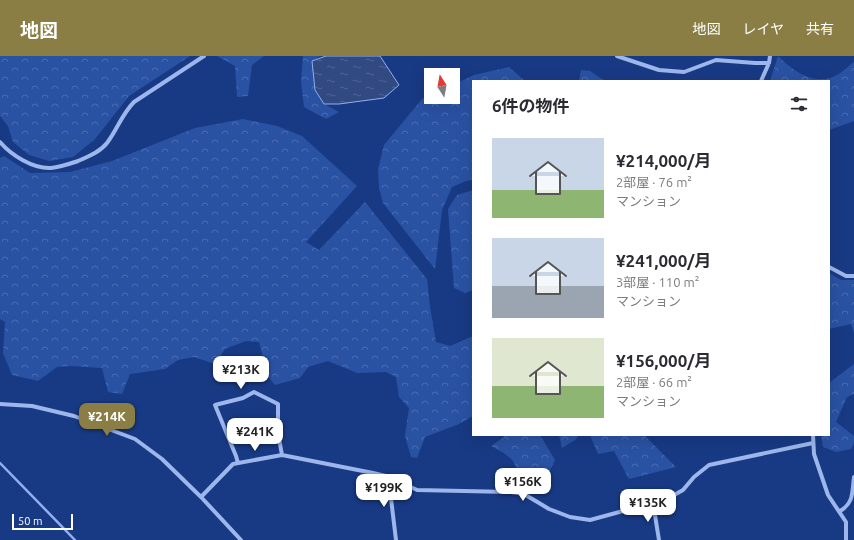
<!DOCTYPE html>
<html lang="ja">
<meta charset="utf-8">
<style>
body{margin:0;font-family:Ubuntu,"Noto Sans JP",sans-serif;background:#f2f2f3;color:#2b2b33;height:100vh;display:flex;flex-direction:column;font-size:15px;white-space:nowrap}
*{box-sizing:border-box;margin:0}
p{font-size:13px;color:#7c7c81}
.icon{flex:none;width:22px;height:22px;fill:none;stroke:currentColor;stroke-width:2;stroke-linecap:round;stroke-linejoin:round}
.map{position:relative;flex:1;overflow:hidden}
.details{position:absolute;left:472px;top:24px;width:358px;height:356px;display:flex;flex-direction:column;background:#fff;border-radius:0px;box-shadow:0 4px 16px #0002}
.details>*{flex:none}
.needle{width:26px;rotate:349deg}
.fabs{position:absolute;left:424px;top:12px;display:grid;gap:8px}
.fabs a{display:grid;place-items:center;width:36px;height:36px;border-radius:0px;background:#fff;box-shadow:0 4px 16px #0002;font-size:20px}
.scale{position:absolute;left:12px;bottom:10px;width:61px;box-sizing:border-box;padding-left:4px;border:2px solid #fff;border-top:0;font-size:11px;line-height:14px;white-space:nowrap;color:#fff;-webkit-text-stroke:3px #183a84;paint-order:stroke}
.price{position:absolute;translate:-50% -34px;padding:0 9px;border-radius:8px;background:#fff;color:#222;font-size:13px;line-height:26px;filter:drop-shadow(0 1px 2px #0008)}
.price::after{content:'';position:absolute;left:50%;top:24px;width:12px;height:9px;margin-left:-6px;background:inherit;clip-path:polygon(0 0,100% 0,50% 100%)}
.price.current{background:#8a7e44;color:#fff}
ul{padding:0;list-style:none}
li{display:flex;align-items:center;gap:12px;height:100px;padding:0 20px}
li span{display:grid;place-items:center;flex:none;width:112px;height:80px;border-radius:0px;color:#555}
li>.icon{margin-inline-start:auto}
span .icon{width:48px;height:48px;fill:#fffc;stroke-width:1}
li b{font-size:17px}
h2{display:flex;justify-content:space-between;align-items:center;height:48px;padding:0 20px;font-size:17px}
header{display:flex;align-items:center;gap:24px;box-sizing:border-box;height:56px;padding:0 20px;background:#8a7e44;color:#fff}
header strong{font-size:19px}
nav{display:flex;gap:22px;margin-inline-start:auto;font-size:14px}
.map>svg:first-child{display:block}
.forest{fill:url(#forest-crowns)}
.water{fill:url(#water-ripples);stroke:#8fb0ef}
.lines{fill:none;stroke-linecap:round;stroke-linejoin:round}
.stream{stroke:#8fb0ef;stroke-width:2.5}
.minor{stroke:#9db7ec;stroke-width:4}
</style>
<header>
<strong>地図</strong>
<nav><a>地図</a><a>レイヤ</a><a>共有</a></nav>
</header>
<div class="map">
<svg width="854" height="484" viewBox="0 0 854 484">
<defs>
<pattern id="forest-crowns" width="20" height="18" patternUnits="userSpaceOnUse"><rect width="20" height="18" fill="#2a52a3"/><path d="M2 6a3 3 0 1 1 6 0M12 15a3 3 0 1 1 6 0" fill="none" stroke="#4a6cb1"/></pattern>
<pattern id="water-ripples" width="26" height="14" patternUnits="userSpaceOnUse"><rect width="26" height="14" fill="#314a82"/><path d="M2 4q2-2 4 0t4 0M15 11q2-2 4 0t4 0" fill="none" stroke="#506595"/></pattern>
</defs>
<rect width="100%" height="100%" fill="#183a84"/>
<path class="forest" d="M0,0H190L129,40L95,83L73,101L49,105L29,99L13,86L8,70L0,60Z
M217,0H264L252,9L248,40L237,41L235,10Z
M303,0H320L312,5L315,34L324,48L339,56L326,63L304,51L301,26Z
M778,0C793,15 815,31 837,19C843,16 848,10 854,6V65L829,74V25H770Z
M509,11L525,25H473V124L466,125L452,131L442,154L435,213L383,147L379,132L378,113L384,89L422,43L431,38V41H453V29L474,19Z
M581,14L590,15L605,25H579Z
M243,63L277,70L302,80L357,130L306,186L319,194L365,146L427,223L430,251L436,286L450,290L473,280V360L459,368L425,381L417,402L411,401L405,380L409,352L399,341L396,321L386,316L357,317L328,305L308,311L300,322L275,329L269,322L259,286L246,285L225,293L215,308L194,301L178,304L165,313L130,318L122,338L108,336L102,312L71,310L57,311L38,325L12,319L3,297L5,266L0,263V102L4,100L30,117L70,116L112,105L195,72Z
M473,134V234L465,237L454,232L448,153L457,139Z
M829,217L841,224H854V277L851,268L829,273Z
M854,308V338L847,341L836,366L854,380V387L851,393L836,396L823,391L821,379H829V327Z
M504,379H540L555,404L542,431L520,429C516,403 513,402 491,390L504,381Z
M559,379H579L575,384L562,392Z
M590,379H644L676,411L629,423L614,395L598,398Z"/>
<path class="water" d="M326,0H380L399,29L384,42L339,48H324L315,34L312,5Z"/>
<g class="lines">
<path class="stream" d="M0,407L75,484"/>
<path class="minor" d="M617,0L659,14L684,16L716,4L755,7H769
M761,25L769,7L770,0
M0,86C11,99 33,113 51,112C61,111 69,108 78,105C88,101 100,96 107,87C117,74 122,58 134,46L204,0
M829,211L846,220H854
M0,348L32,350L74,360L135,383L162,403L201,441L241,484
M813,379L814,398L828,439L846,466V484
M238,407L236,400L215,349L243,342L254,336L278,348V377L282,399
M390,421L389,426L396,484
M201,441L233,408L282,399L373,417L390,421L417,434L511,436L524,438L549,453L570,461L590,464L667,443L683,434L694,421L709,409L813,387
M653,447L659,484
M840,455C854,447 852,436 854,421"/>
</g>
</svg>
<div class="fabs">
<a><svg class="needle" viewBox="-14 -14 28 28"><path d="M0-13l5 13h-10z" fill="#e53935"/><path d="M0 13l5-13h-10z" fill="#7c7c81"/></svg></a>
</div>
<div class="scale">50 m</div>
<b class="price" style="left:241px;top:334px">¥213K</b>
<b class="price current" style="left:107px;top:381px">¥214K</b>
<b class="price" style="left:255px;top:396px">¥241K</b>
<b class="price" style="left:523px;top:446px">¥156K</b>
<b class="price" style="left:384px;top:452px">¥199K</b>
<b class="price" style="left:648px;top:467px">¥135K</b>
<section class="details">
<h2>6件の物件<svg class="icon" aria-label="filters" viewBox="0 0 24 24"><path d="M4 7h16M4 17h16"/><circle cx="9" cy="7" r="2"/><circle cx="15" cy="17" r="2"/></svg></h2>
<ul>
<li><span style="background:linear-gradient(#c9d6e8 65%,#8fb573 0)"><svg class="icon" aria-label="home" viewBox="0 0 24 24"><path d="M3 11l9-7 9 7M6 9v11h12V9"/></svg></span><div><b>¥214,000/月</b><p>2部屋 · 76 m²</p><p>マンション</p></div></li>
<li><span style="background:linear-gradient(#c9d6e8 60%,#9aa5b1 0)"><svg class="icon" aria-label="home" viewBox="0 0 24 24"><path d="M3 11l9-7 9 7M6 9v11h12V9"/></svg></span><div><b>¥241,000/月</b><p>3部屋 · 110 m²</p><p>マンション</p></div></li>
<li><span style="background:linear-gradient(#dfe7d0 60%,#8fb573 0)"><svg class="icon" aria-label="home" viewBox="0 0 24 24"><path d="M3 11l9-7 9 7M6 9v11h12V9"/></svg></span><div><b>¥156,000/月</b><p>2部屋 · 66 m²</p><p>マンション</p></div></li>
</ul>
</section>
</div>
